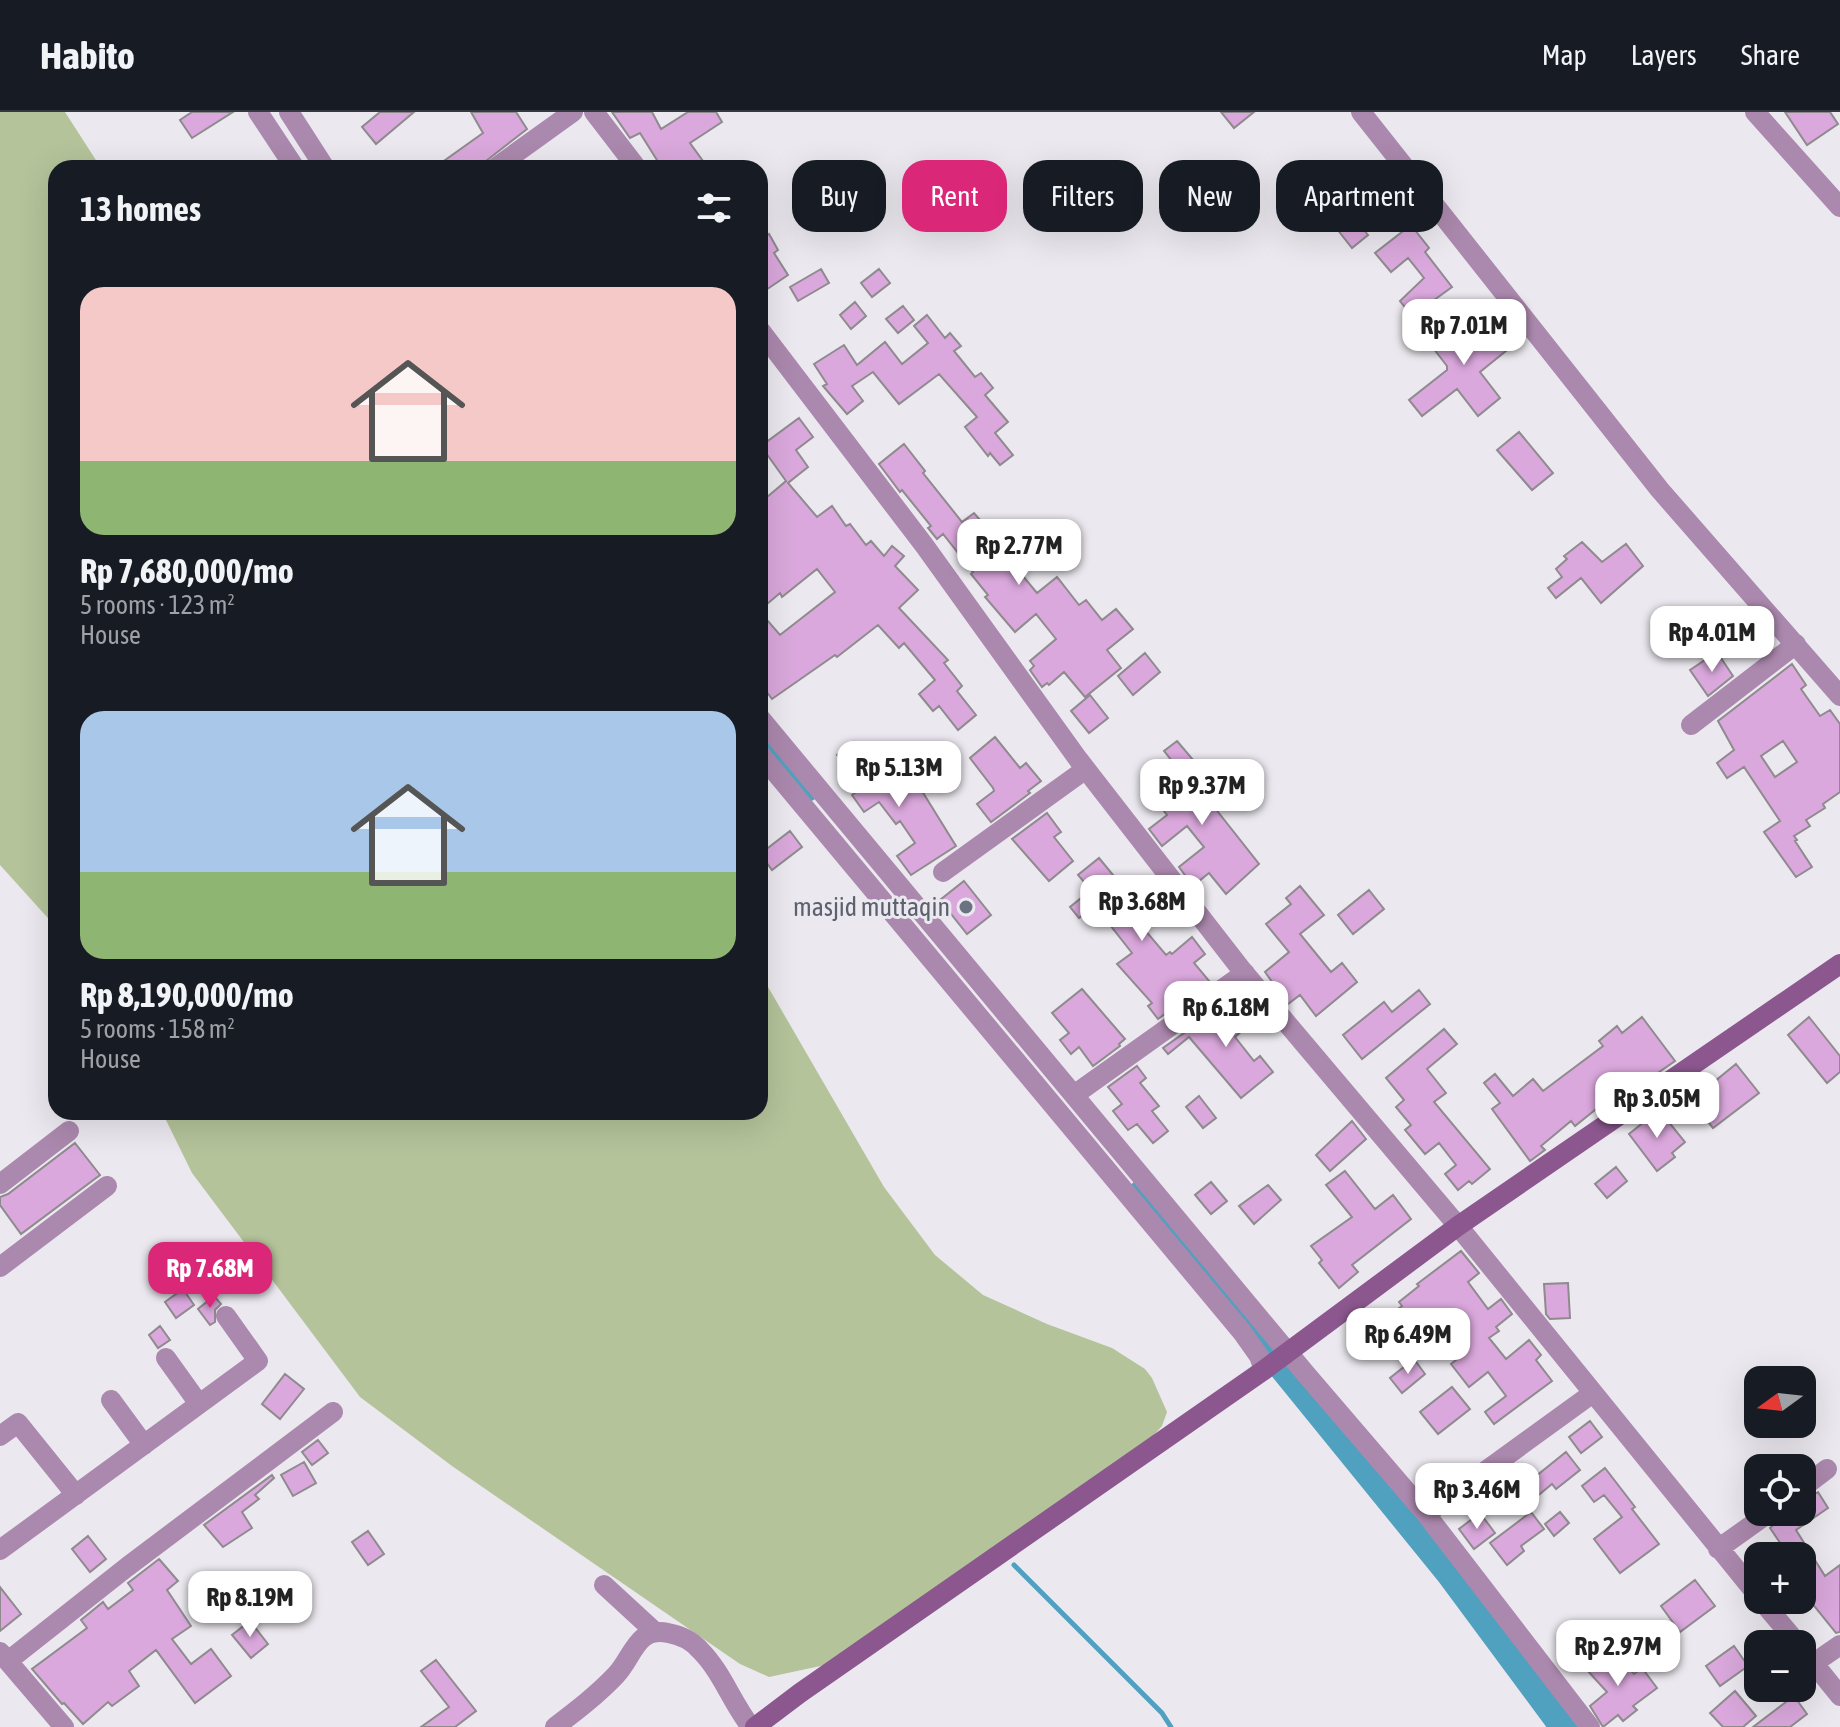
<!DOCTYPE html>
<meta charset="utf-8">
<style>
body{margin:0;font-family:"Asap Condensed",sans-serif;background:#20242c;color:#f1f3f6;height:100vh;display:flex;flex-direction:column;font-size:30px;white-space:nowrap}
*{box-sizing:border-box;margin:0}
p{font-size:26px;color:#9ea1a6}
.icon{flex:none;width:44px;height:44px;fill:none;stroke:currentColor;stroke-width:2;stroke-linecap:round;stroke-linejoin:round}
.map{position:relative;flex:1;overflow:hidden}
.side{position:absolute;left:48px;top:48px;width:720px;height:960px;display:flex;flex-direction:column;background:#171b24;border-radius:24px;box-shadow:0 8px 32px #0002}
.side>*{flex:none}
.guide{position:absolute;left:792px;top:48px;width:760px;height:72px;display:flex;gap:16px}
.needle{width:52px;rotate:255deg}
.buttons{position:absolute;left:1744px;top:1254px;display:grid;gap:16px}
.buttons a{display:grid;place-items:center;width:72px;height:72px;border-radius:16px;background:#171b24;box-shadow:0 8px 32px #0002;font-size:40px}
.price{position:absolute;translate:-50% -68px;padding:0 18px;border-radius:16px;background:#fff;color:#222;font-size:26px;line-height:52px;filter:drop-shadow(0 2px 4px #0008)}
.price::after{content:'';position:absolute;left:50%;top:48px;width:24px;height:18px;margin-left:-12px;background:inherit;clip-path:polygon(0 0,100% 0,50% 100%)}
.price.current{background:#db2777;color:#fff}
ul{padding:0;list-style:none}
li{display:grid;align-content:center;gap:16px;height:424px;padding:0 32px}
li span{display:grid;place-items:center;height:248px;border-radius:24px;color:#555}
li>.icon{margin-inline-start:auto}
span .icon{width:144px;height:144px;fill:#fffc;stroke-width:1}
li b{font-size:34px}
h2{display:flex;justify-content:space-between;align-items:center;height:96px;padding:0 32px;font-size:34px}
.chip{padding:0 28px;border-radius:24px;background:#171b24;box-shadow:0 8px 32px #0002;font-size:28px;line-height:72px}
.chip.current{background:#db2777;color:#fff}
header{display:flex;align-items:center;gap:48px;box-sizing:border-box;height:112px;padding:0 40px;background:#171b24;border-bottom:2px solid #363941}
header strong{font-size:38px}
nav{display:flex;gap:44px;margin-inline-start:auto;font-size:28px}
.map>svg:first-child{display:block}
.green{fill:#b4c39a}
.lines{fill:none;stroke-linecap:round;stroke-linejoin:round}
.stream{stroke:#50a1bf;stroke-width:5}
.river{stroke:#50a1bf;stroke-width:30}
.building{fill:#daa8dc;stroke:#8e8a8e;stroke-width:2;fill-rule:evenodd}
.street{stroke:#ab88ad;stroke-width:20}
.secondary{stroke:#8b578e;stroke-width:20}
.worship-dot{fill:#6b7280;stroke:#ebe9ef;stroke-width:3}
.labels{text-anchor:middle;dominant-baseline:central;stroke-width:6;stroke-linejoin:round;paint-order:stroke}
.worship-label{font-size:26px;fill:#5b616d;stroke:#ebe9ef;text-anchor:end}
</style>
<header>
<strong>Habito</strong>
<nav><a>Map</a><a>Layers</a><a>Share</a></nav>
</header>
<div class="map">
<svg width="1840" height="1615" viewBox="0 0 1840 1615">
<rect width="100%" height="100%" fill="#ebe9ef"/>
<path class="green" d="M0,0H65L101,56H56V815L0,753Z
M760,861L884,1075L935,1143L983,1183L1047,1212L1112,1236L1145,1257L1152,1266L1167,1300L1162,1314L1153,1324L825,1553L769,1565L740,1552L452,1354L360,1285L192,1061L162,1000H760Z"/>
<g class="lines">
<path class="stream" d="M1014,1453L1162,1601L1171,1615"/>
<path class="river" d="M760,623L806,675
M1143,1082L1451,1461L1565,1615"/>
</g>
<path class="building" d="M192,0H233L192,26L180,8Z
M380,0H414L376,32L362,15Z
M471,0H516L527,17L477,56H434L483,21Z
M612,0H652L661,17L688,0H716L722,10L690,31L708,56H662L640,21L630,26Z
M1221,0H1254L1234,16Z
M1785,0H1830L1838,12L1807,33Z
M1349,60L1363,77L1344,93L1368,123L1352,136L1337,117L1340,115L1310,76L1320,68L1328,77Z
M1411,113L1429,136L1425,140L1452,175L1412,204L1400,189L1424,166L1408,146L1391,160L1375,141Z
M760,119L764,125L769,122L778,138L774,141L788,163L760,182Z
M821,157L829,171L798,189L790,175Z
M879,157L890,171L872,185L861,171Z
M855,190L866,204L851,217L840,203Z
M903,194L914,208L898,221L886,207Z
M927,203L945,226L950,221L961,234L954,239L975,265L981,261L993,276L985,283L1008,310L995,321L1013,343L1000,353L990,341L988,344L965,315L977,305L939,262L899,292L873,260L852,274L863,289L847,302L823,274L827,272L814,252L844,233L857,253L885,230L902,252L928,231L914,214Z
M1466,203L1484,225L1497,215L1512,234L1480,260L1500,286L1478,304L1457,277L1422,304L1409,288L1447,258V254L1430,232Z
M799,306L813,325L796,338L808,355L788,371L817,405L832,394L846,414L850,412L866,433L871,429L884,444L892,434L904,444L895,454L918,478L899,496L948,548L944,551L962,574L957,579L976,603L958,618L939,594L933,599L919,582L935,568L904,531L899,536L878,513L837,545L835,543L772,587L760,571V500L780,523L835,480L817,457L782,485L780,481L760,498V391L786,369L761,334Z
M1519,320L1553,361L1532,378L1497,338Z
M904,332L925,359L923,361L962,410L974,401L987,416L980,422L998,444L1030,422L1042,437L1017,457L1037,481L1057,465L1079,493L1086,488L1102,508L1116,497L1133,517L1107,538L1121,556L1085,585L1064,560L1049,573L1047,571L1042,575L1030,558L1034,554L1030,549L1056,527L1036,502L1015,520L985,485L988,483L971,462L973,460L943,422L937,427L928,416L931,414L902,378L900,380L879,352Z
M1582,430L1602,450L1626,432L1643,454L1601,491L1581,466L1556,486L1548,476L1562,465L1556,457L1567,447L1564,444Z
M1717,540L1733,564L1708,584L1690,558Z
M1145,541L1160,560L1133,583L1118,564Z
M1792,552L1806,573L1801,577L1820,604L1830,598L1840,612V680L1823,692L1825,696L1806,708L1810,714L1794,724L1797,728L1795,729L1812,755L1796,765L1764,720L1780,709L1744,655L1727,666L1717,651L1734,638L1718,609ZM1783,629L1797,650L1775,665L1761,644Z
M1090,583L1108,606L1089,621L1071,599Z
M995,625L1020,656L1026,651L1041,669L1028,679L1030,681L991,710L977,692L994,679L993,676L970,646Z
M1177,629L1211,669L1208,672L1214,680L1207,686L1259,752L1226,782L1209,761L1193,774L1179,755L1204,735L1187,714L1162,734L1149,717L1167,703L1156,689L1185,665L1164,639Z
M854,630L866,645L874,638L884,651L879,654L899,684L917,671L956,734L911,763L897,744L915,731L900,709L896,712L879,690L864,700L852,683L862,676L837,643Z
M1047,701L1061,720L1054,725L1073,749L1049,769L1012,727Z
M790,719L802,735L772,758L760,742Z
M1099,746L1122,774L1124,773L1152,811L1144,817L1166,843L1170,840L1172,842L1192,825L1205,842L1194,851L1210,870L1158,907L1148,894L1152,891L1117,852L1132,841L1106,808L1102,811L1091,797L1079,806L1070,795L1091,778L1078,763Z
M964,769L991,803L967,822L940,788Z
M1300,774L1324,803L1300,822L1331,860L1342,851L1357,870L1316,904L1300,883L1288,892L1265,860L1289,840L1266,812L1291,792L1286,786Z
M1369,778L1384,797L1353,822L1338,803Z
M1082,877L1125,927L1119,932L1120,934L1093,954L1079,935L1071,942L1060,928L1069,921L1052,901Z
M1419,878L1430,892L1362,947L1343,923L1384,890L1392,900Z
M1229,889L1249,913L1235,925L1254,949L1260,944L1273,960L1241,986L1189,925L1168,942L1163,936Z
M1642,905L1675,949L1636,976L1631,969L1575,1014L1571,1009L1541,1034L1545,1038L1530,1049L1492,997L1500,991L1484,971L1495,962L1513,984L1533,967L1543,979L1603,934L1599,929L1617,914L1622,921Z
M1809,905L1840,944V960L1827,971L1788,923Z
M1444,917L1457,932L1427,957L1446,981L1434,990L1490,1057L1472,1072L1469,1069L1458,1078L1445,1062L1456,1053L1439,1031L1425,1042L1405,1018L1411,1013L1396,995L1404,988L1386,966Z
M1736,952L1759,981L1713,1016L1686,983L1699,972L1704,978Z
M1137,954L1146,966L1140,971L1159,994L1152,999L1168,1019L1153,1031L1137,1012L1128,1018L1113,999L1122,992L1108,975Z
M1199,984L1216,1006L1203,1016L1186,995Z
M1659,998L1685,1030L1672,1041L1675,1045L1657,1059L1629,1022Z
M1352,1009L1366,1027L1330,1059L1316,1043Z
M75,1031L100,1063L21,1122L0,1093V1085L8,1082Z
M1616,1055L1627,1069L1607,1086L1595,1072Z
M1345,1059L1375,1097L1393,1083L1411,1107L1352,1153L1358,1160L1339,1176L1319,1151L1322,1148L1311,1134L1352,1105L1326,1073Z
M1211,1070L1227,1089L1211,1102L1195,1083Z
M1268,1073L1281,1088L1254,1112L1239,1094Z
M1461,1139L1479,1161L1468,1170L1488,1197L1501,1187L1512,1202L1496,1215L1499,1219L1489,1226L1506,1247L1529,1228L1541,1243L1536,1248L1552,1269L1494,1312L1485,1300L1506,1284L1488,1260L1469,1275L1451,1252L1461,1244L1442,1219L1405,1248L1377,1212L1402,1194L1399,1190L1419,1174L1417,1172Z
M1568,1171L1570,1206L1550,1207L1546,1202L1544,1172Z
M183,1177L194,1193L176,1206L165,1190Z
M214,1184L221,1192L215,1198V1210L210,1213L198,1197Z
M160,1214L170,1228L158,1236L149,1223Z
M1414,1247L1425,1262L1402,1281L1390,1266Z
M285,1262L304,1277L280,1307L262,1292Z
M1452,1275L1470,1297L1438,1322L1420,1300Z
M1590,1309L1602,1325L1581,1341L1569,1325Z
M318,1328L328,1341L312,1353L302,1340Z
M1566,1340L1580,1358L1556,1377L1552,1372L1535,1386L1525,1373Z
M304,1350L316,1371L293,1384L281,1363Z
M1605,1356L1635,1395L1632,1397L1659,1432L1620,1461L1594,1427L1622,1405L1604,1383L1594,1390L1582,1374Z
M272,1363L274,1366L255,1383L259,1387L242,1400L252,1416L223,1435L204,1413Z
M1818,1380L1828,1396L1796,1418L1825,1464L1840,1453V1520L1836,1521L1802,1479V1444H1789L1770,1416L1781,1406L1783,1400H1802V1389Z
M1531,1400L1544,1417L1521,1434L1524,1439L1507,1453L1490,1431Z
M1560,1400L1569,1411L1554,1424L1545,1412Z
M1480,1401L1495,1421L1474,1437L1459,1417Z
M368,1419L384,1442L368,1453L352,1430Z
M88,1424L106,1447L90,1460L72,1437Z
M159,1447L178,1469L167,1478L191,1514L172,1527L191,1552L211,1537L231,1564L195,1591L156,1538L129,1559L139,1574L112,1594L108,1590L83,1612L64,1591L62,1592L32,1557L87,1516L81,1508L103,1490L108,1497L133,1478L128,1471Z
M1695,1468L1715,1494L1680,1520L1661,1494Z
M0,1475L21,1502L0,1519Z
M250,1509L268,1532L251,1546L232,1523Z
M1734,1534L1748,1554L1720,1574L1706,1554Z
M1611,1536L1634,1562L1642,1556L1657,1576L1633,1594L1637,1598L1623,1609L1618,1603L1603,1615L1590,1594L1607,1580L1587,1558Z
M436,1548L476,1599L455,1615H421L449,1595L421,1559Z
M1735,1579L1756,1604L1743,1615H1723L1710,1601Z
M1794,1584L1807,1602L1790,1615H1753Z"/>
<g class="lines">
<path class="street" d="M258,0L295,56
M289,0L325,56
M594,0L637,56
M1361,0L1660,378L1840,584
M1755,0L1840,95
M495,56L573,0
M760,218L924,433L1078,647L1241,857L1458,1114L1758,1484
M760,606L1305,1261L1426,1402L1590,1615
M1691,613L1796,532
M760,642L1242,1220L1259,1244L1264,1258
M943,760L1086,657
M1074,983L1245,861
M0,1072L69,1019
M0,1155L107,1074
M166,1246L199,1292
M111,1288L144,1333
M0,1324L18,1311L76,1383
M1802,1376L1827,1357
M1426,1402L1593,1281
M1718,1437L1770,1400
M0,1438L258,1249L226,1204
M604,1473L654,1519
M1761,1488L1798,1532
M1802,1537L1840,1584
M0,1540L64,1615
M8,1549L127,1455L333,1300
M1814,1551L1840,1533
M555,1615C576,1599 597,1583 616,1563C633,1545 637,1514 668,1521C680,1523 692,1529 700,1538C722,1560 732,1591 751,1615"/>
<path class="secondary" d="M755,1615L800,1581L1264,1258L1458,1114L1840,852"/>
</g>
<circle class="worship-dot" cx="966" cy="795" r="8"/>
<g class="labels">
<g class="worship-label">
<text x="950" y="795">masjid muttaqin</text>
</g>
</g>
</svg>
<div class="buttons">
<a><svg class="needle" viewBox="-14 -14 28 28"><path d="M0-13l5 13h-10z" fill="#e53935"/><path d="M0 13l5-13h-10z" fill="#9ea1a6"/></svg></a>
<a><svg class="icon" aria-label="locate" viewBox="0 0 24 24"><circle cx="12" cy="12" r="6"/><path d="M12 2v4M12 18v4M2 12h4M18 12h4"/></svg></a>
<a>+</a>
<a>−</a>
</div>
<b class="price" style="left:1464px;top:255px">Rp 7.01M</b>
<b class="price" style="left:1019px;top:475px">Rp 2.77M</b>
<b class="price" style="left:1712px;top:562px">Rp 4.01M</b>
<b class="price" style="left:899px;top:697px">Rp 5.13M</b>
<b class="price" style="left:1202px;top:715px">Rp 9.37M</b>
<b class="price" style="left:1142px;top:831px">Rp 3.68M</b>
<b class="price" style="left:1226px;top:937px">Rp 6.18M</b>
<b class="price" style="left:1657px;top:1028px">Rp 3.05M</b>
<b class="price current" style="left:210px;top:1198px">Rp 7.68M</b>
<b class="price" style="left:1408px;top:1264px">Rp 6.49M</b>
<b class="price" style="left:1477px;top:1419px">Rp 3.46M</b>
<b class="price" style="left:250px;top:1527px">Rp 8.19M</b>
<b class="price" style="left:1618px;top:1576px">Rp 2.97M</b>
<div class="guide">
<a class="chip">Buy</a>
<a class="chip current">Rent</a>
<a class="chip">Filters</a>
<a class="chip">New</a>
<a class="chip">Apartment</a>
</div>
<section class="side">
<h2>13 homes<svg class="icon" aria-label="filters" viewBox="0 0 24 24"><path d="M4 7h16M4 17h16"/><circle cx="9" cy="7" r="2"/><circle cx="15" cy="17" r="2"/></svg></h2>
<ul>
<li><span style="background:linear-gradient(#f6c9c9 70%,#8fb573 0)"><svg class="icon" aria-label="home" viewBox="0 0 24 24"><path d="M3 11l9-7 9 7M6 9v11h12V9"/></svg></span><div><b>Rp 7,680,000/mo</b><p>5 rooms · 123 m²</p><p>House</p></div></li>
<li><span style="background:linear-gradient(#a9c7e8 65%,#8fb573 0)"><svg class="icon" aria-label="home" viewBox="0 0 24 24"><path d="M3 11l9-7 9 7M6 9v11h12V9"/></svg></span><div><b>Rp 8,190,000/mo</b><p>5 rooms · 158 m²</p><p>House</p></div></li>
</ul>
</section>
</div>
